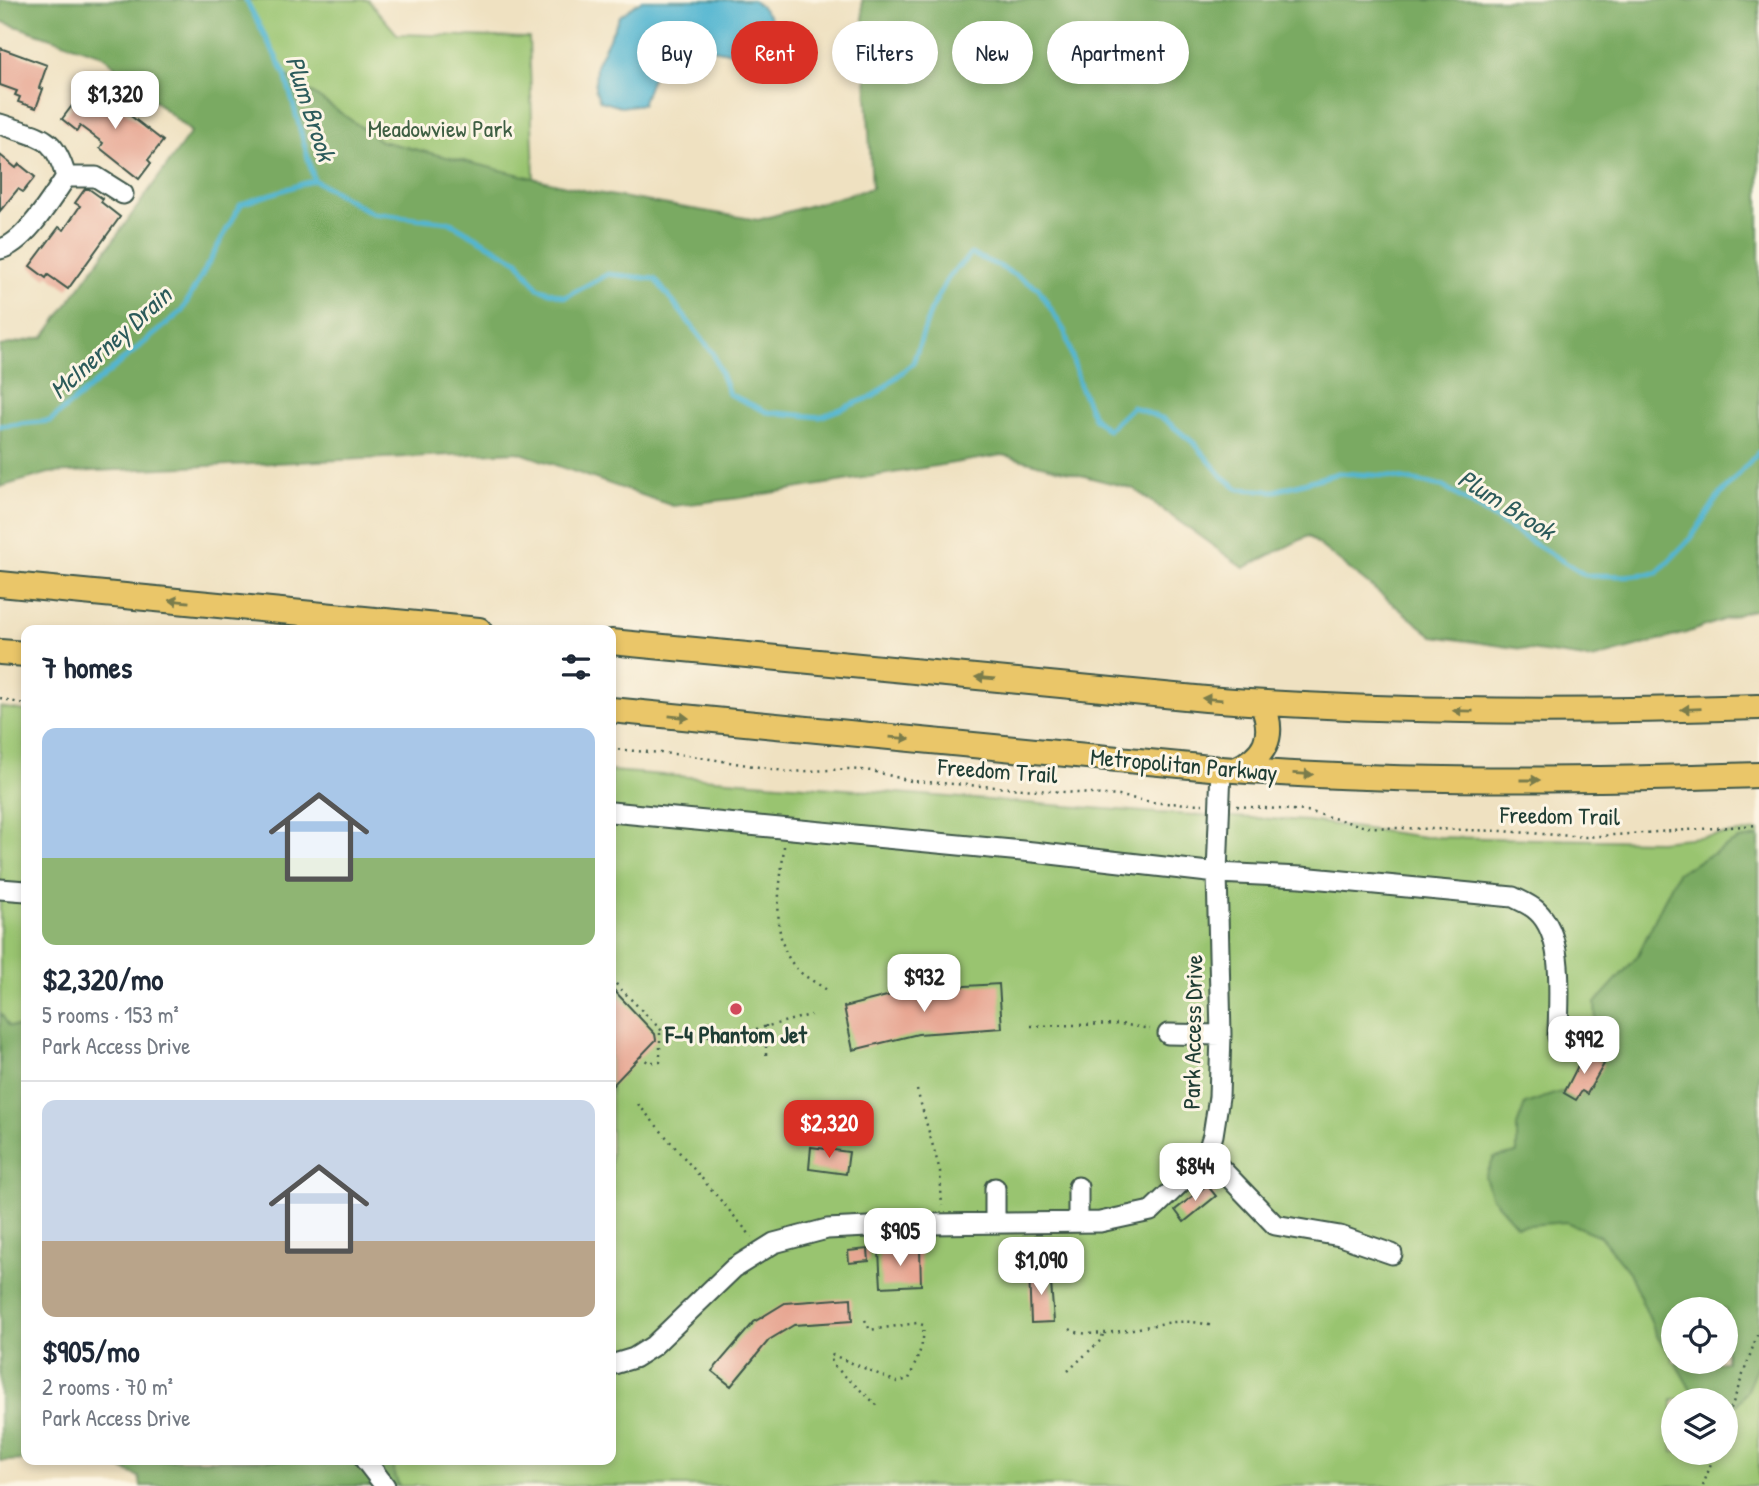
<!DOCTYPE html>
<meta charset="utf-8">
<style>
body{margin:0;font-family:"Patrick Hand",sans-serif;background:#f6f6f7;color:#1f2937;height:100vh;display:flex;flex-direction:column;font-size:26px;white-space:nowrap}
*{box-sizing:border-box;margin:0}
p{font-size:23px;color:#747a83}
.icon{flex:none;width:38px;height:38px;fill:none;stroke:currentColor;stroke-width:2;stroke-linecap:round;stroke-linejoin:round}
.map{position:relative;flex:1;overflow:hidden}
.side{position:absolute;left:21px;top:625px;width:595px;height:840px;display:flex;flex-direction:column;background:#fff;border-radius:14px;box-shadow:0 4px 10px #0003}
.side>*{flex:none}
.top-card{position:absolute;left:637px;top:21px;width:665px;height:63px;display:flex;gap:14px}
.tools{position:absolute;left:1661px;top:1297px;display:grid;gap:14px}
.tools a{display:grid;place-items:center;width:77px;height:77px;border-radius:50%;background:#fff;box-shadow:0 4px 10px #0003;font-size:35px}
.price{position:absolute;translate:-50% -60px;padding:0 16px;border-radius:14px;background:#fff;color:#222;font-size:23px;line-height:46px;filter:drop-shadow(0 2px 4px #0008)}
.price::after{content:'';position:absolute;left:50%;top:42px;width:21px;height:16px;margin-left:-10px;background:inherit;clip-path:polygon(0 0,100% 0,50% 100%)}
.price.current{background:#d93025;color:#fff}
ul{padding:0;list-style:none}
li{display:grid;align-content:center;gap:14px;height:371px;padding:0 21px}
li+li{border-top:2px solid #e0e1e3}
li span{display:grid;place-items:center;height:217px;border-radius:14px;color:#555}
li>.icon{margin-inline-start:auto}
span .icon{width:126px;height:126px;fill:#fffc;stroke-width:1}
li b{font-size:30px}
h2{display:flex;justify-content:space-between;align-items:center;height:84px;padding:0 21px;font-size:30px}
.tag{padding:0 24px;border-radius:32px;background:#fff;box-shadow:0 4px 10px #0003;font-size:24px;line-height:63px}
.tag.current{background:#d93025;color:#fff}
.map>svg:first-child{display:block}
.green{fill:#99c470;stroke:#5c8052;stroke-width:2;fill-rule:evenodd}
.forest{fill:#7aaa62;stroke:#4c744b;stroke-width:2}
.water{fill:#53b6d1;stroke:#397a82;stroke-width:2}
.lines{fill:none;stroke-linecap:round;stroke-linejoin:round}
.stream{stroke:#53b6d1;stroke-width:5}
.building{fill:#e7a692}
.minor-casing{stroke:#3e5649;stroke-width:23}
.major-casing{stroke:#3e5649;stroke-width:28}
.path{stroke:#3e5649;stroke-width:2.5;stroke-dasharray:2 5;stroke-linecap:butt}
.minor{stroke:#fff;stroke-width:19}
.major{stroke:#eac669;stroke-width:24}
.oneway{fill:#7a7b4c}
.poi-dot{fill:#d1495b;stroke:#fcf5e5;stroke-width:2.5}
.labels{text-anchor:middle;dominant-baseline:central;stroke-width:6;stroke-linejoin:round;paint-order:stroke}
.park-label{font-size:24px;fill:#3e5f43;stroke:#fcf5e5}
.street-label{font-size:24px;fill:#1f3d34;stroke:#fcf5e5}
.poi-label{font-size:24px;font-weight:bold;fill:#1f3d34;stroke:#fcf5e5}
.water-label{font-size:26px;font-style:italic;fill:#2c5b5b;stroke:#fcf5e5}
</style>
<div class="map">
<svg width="1759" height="1486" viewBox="0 0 1759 1486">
<rect width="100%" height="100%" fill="#fcf5e5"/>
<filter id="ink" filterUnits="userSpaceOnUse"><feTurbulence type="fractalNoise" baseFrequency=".0143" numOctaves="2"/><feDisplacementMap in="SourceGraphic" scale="14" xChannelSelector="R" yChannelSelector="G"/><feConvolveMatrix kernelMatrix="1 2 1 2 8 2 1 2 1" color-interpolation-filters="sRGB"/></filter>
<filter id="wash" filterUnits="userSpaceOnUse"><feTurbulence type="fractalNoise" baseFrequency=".00686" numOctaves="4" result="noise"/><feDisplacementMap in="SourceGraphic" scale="28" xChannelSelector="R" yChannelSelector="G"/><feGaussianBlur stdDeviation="1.57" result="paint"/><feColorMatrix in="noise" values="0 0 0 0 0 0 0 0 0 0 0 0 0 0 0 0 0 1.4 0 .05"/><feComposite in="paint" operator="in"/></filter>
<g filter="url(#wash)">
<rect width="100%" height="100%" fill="#efe1c1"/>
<path class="green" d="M246,0H368L397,34L529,38L538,288L285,74Z
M0,707L26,711V1449L0,1450Z
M611,771L1157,813L1308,821L1424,837L1659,841L1759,831V1486H165L164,1460H611ZM1673,1309H1726V1362H1673ZM1673,1400H1726V1452H1673Z"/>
<path class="forest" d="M0,0H246L285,74L381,141L591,192L758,220L872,188L862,0H1759V609L1745,612L1686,633L1592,659L1433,636L1308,536L1244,568L1134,489L1003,455L740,498L673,506L518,452L49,473L0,487V346L44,337L191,132L102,55L0,21Z
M1759,837V1360L1747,1390L1737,1405L1726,1403V1400L1696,1399L1675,1362H1726V1309H1673V1359L1658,1338L1629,1272L1600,1236L1566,1222L1517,1226L1492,1198L1485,1177L1494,1158L1517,1153V1126L1525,1104L1557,1093L1574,1090C1599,1057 1597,1043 1595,1003L1637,957L1677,873L1738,840Z
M0,1012L9,1026L26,1028V1460H390L399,1486H141L139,1477C97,1453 47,1460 0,1461Z"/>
<path class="water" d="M642,0H753C777,19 782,35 759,59C714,50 704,40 658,62L642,104L621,107L600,101L595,89L596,65L620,16Z"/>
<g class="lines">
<path class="stream" d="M246,0L285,74L314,180L372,213L449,222L518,261L538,288L565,297L608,274L655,279L713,353L729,394L767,412L820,417L874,396L913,363L931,310L949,276L971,254L999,266L1038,288L1065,332L1081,389L1094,418L1108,430L1132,407L1164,419L1195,444L1221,475L1239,489L1275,491L1339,473L1387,476L1442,486L1585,575L1626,576L1657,573L1691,538L1718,497L1759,452
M0,426L50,421L182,311L241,204L314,180"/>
</g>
<g id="blocks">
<path class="building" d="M0,48L47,65L39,88L43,89L36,108L18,102L20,97L15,95L17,91L0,85Z
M92,86L163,141L148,160L151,163L139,179L100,148L103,143L80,126L77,131L62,119L74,103L77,105Z
M0,155L16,168L19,164L35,177L23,192L18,189L0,211Z
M85,189H89L103,199L101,202L120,217L68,289L48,275L46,278L30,266L59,227L64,230L80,206L75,203Z
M999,984L1002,1028L918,1034L853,1050L844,1007L914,989Z
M611,987L655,1034L656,1040L611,1087Z
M1585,1052L1604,1064L1587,1094L1582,1091L1576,1100L1564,1093Z
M811,1147L849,1152L846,1174L809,1169Z
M1207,1185L1216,1196L1184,1222L1175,1210Z
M868,1249L869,1261L849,1263L848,1251Z
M920,1249L921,1285L881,1287L879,1251Z
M1050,1270L1054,1322L1031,1323L1029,1271Z
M851,1298L852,1321L794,1325L769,1340L731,1386L712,1371L754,1322L785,1303Z"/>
</g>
</g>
<g filter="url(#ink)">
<use href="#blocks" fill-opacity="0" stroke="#3e5649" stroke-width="2"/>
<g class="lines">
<g class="minor-casing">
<path id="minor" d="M0,124C39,138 54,133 66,177C52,198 24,244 0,249
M66,177H96L123,194
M611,812L1033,852L1217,873L1301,877L1513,897C1521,901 1531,905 1537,911C1566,937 1558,1001 1558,1037
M0,889L26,891
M1168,1034L1221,1035
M1207,1154L1275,1225L1340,1236L1392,1254
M1078,1187V1222
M995,1188V1223
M611,1365L634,1358L653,1346L734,1268L774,1243L827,1229L930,1224L1100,1222L1151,1211L1198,1166L1207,1154L1213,1135L1219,1097L1221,1035L1217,873L1221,769
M365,1460L385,1486"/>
</g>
<g class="major-casing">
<path id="major" d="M0,584L479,630
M611,642L1206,699C1390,713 1574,713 1759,707
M0,652L26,654
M611,710L1221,769C1400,783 1580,781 1759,775
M1235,770C1266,756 1276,736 1262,703"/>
</g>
<path class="path" d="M0,698L26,705
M611,749L686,755L790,772L849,769L872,771L911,781L1120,796L1157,803L1203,804
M1237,806L1307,811L1366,827L1501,831L1585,837L1759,825
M784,846C781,885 768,936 796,968C804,977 817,983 827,990
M611,979L662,1031C709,1046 765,1026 811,1015
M766,1025V1059
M1031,1026L1121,1024L1150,1029
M640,1056L648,1062H660V1029
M917,1090L940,1171L942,1206
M638,1104L752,1237
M865,1320L870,1330L917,1323L923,1325C926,1343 915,1363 909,1379L897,1382L833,1355L830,1357L834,1366L879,1407
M1070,1329C1088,1342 1151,1324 1174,1322C1188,1321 1199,1322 1212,1326
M1068,1371L1102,1339L1103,1332
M1726,1422L1759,1330
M1703,1486L1715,1452"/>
<use href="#minor" class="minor"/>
<use href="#major" class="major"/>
</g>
<defs><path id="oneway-solid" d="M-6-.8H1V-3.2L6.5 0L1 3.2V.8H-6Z" transform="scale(1.75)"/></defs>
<g class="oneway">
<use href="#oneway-solid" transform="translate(179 601) rotate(-174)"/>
<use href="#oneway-solid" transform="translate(985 678) rotate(-175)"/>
<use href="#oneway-solid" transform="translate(1212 699) rotate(-175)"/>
<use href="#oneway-solid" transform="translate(1691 709) rotate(178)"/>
<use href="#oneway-solid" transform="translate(1463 711) rotate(-179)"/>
<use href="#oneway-solid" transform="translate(679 717) rotate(6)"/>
<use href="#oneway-solid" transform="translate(900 738) rotate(5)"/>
<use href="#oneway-solid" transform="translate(1303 774) rotate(3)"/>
<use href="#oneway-solid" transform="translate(1530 780)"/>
</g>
</g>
<circle class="poi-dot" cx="736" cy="1009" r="7"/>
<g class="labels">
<g class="park-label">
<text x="440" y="128">Meadowview Park</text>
</g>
<g class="street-label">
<text transform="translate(1184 764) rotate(5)">Metropolitan Parkway</text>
<text transform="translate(998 770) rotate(4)">Freedom Trail</text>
<text transform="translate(1560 815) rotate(1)">Freedom Trail</text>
<text transform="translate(1192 1032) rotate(-89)">Park Access Drive</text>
</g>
<g class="poi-label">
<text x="736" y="1034">F-4 Phantom Jet</text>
</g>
<g class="water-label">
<text transform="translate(311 108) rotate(72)">Plum Brook</text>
<text transform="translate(110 342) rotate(-42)">McInerney Drain</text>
<text transform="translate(1507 504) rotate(32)">Plum Brook</text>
</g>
</g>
</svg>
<div class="tools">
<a><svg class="icon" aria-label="locate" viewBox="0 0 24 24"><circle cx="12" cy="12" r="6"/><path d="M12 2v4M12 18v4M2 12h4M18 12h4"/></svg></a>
<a><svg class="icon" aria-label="layers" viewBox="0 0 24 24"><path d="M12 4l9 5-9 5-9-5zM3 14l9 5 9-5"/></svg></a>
</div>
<b class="price" style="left:115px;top:131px">$1,320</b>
<b class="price" style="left:924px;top:1014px">$932</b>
<b class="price" style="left:1584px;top:1076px">$992</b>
<b class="price current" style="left:829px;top:1160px">$2,320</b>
<b class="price" style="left:1195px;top:1203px">$844</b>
<b class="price" style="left:900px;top:1268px">$905</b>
<b class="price" style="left:1041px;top:1297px">$1,090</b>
<div class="top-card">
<a class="tag">Buy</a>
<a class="tag current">Rent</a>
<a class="tag">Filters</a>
<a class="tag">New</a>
<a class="tag">Apartment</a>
</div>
<section class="side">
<h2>7 homes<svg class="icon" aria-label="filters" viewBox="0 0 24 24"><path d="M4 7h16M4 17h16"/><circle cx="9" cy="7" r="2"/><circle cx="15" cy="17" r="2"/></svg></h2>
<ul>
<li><span style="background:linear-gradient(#a9c7e8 60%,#8fb573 0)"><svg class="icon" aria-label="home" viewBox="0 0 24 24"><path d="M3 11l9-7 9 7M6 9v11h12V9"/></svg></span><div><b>$2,320/mo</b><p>5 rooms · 153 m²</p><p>Park Access Drive</p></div></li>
<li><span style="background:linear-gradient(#c9d6e8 65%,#b9a48a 0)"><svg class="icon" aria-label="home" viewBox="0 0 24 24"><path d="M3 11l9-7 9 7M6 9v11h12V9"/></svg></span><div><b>$905/mo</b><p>2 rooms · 70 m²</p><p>Park Access Drive</p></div></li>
</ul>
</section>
</div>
